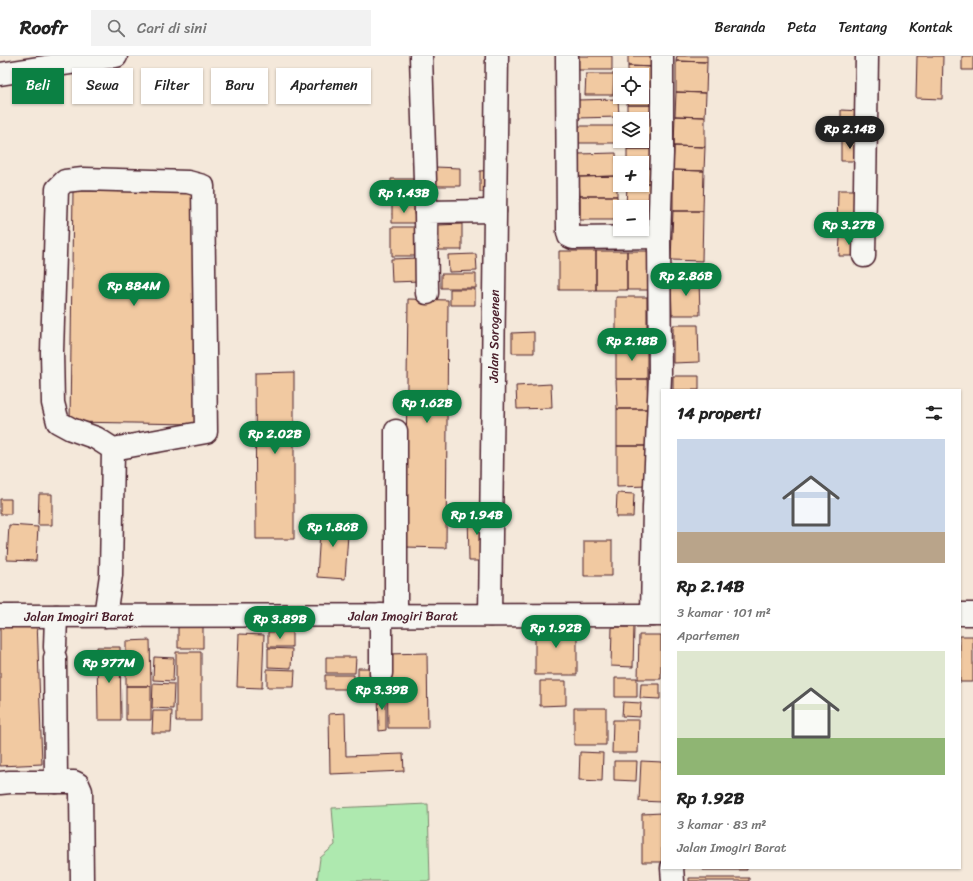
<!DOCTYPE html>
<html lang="id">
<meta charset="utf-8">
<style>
body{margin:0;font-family:Sriracha,sans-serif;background:#f2f2f2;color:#222;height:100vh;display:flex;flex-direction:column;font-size:15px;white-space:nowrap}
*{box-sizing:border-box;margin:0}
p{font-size:13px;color:#767676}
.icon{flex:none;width:22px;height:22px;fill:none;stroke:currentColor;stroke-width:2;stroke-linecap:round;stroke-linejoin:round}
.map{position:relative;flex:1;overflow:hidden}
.sheet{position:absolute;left:661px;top:333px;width:300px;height:480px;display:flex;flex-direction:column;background:#fff;border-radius:0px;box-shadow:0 1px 3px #0004}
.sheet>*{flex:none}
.banner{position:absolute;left:12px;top:12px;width:380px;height:36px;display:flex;gap:8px}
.fabs{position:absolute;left:613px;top:12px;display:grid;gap:8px}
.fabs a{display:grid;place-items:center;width:36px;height:36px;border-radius:0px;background:#fff;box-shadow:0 1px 3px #0004;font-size:20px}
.price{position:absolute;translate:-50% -34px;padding:0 9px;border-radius:14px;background:#0b8043;color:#fff;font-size:13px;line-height:26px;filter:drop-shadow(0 1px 2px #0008)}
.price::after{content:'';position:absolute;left:50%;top:24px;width:12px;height:9px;margin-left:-6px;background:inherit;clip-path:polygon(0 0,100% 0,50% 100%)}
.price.selected{background:#222;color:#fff}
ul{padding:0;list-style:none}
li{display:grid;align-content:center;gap:8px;height:212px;padding:0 16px}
li span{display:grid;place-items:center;height:124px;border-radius:0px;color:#555}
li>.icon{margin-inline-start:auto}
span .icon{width:72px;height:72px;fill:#fffc;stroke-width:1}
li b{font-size:17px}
h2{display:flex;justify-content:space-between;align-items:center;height:48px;padding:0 16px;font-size:17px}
.chip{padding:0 14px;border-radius:0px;background:#fff;box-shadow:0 1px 3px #0004;font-size:14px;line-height:36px}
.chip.selected{background:#0b8043;color:#fff}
header{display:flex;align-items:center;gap:24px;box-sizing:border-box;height:56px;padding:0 20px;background:#fff;border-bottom:1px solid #e0e0e0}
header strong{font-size:19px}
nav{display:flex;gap:22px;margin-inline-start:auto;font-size:14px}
.search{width:280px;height:36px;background:#f2f2f2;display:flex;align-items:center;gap:10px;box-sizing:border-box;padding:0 14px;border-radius:0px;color:#767676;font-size:15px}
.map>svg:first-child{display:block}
.green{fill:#aee9af;stroke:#7c846d}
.building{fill:#f1c9a1;stroke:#4a1f2b}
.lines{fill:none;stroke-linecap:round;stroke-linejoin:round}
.minor-casing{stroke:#4a1f2b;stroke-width:25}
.major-casing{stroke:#4a1f2b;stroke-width:25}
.minor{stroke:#f6f6f2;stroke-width:22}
.major{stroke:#f6f6f2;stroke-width:22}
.labels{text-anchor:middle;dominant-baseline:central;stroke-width:4;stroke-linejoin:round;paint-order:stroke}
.street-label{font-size:13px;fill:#4a1f2b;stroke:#f6f6f2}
</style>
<header>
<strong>Roofr</strong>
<div class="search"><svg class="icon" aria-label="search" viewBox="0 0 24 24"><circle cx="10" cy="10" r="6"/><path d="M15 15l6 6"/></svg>Cari di sini</div>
<nav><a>Beranda</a><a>Peta</a><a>Tentang</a><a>Kontak</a></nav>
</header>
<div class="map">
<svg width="973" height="825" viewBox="0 0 973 825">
<rect width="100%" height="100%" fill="#f4e8da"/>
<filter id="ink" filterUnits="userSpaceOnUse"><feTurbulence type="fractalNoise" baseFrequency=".025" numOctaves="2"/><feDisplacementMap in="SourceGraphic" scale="8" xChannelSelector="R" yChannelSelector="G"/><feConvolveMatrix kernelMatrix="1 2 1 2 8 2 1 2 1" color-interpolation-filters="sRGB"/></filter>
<g filter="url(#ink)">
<path class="green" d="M428,748L430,825H317L320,802L335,789L332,752Z"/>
<path class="building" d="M574,0H612V14H574Z
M628,0H655V11L628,10Z
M677,0H707V6L676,5Z
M917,0H943L942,43L916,42Z
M962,0H973V14H962Z
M676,5L707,6L706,37L676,36Z
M628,10L655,11V49H627L628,41H642V19H628Z
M586,18H614L613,39H585Z
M676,36L706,37L705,61L675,60Z
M618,43L619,61L577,62V44Z
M627,49H655L654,93H627V85H642V63H627Z
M841,54L861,55L860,79L841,78Z
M675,60L705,61V91L674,90Z
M578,70H618V87H578Z
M841,82L860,83V105H841Z
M674,90L705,91L704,115L673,114Z
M627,93H654V127H642V107H627Z
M616,97L617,120L579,121V98Z
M435,111L460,112V130H435Z
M493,114L494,136H480V115Z
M673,114L704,115L703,155H673Z
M617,120V140H580L579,121Z
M391,123H418L417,147L391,146Z
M642,127H654L653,163H642V151H626L627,129H642Z
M838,134H859L858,175H837Z
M73,135L198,136L195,368L70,366Z
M580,140H617L618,164H580Z
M392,149H417V167H392Z
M673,155H703L702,205L671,204Z
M462,168V194H439V169Z
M392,171H415V200H392Z
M840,181H859L858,200H839Z
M559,195H596V234H559Z
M596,195H627V234H596Z
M627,195H650V234H627Z
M476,198L477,215L449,216L448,199Z
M419,202L420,225L392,226L391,203Z
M441,218H476V232H441Z
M699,223L700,259H672L671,224Z
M450,233H475V249H450Z
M616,241H647V289H616Z
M408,243L448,244L446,492L405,491Z
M673,269H698L699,306L673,307Z
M534,276V297H512V277Z
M616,289H647V323H616Z
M294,316V483H256L255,317Z
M673,320H699V334H673Z
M616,323H647L648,353H617Z
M551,328L552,352L517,353L516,330Z
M617,353H648V390H617Z
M617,390H648V430L617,431Z
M617,437L634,438L633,461H616Z
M39,438H52V469H38Z
M0,443H11V458H0Z
M485,455V505H469L468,456Z
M321,461L349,463L345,523L317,521Z
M9,469L38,471L36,505L7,504Z
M584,485H612V520H584Z
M37,564L42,708L0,710V566Z
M535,567H577V619H535Z
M178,569L203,570V592H178Z
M612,571H634L633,611L611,610Z
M268,576H292V591H268Z
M239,578L264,579L262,632L237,631Z
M639,579H661V623H638Z
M960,580H973V626H960Z
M150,584L151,630H126V585Z
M97,591H120L121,664H98Z
M268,592L292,593L291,612L268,611Z
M176,596H201V665H176Z
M427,597L428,672H388L387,598Z
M154,601L174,602L173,625L153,624Z
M326,601H356L355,617H326Z
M358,612H378V634L358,633Z
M267,613L295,614L294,631H267Z
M325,619H354V633H325Z
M615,622H637V641H615Z
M540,625H566V649L540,650Z
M153,627L174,628L173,653L152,652Z
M641,628H660V643L640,642Z
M126,630H151V664H126Z
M378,636H386V674L379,675Z
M623,646L641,647L640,661L622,660Z
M574,652H606V689H574Z
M153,655H172L171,677H152Z
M345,657L346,700L403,698L404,715L330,718L329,658Z
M613,664H639L638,697H612Z
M580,696L603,697L602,725L579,724Z
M614,705H637L636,725L614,724Z
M641,705L662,706V746L639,745Z
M662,757V806H642V758Z
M703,812H747V814H703Z
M689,822H749V825H689Z"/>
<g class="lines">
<g class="minor-casing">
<g id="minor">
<path d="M421,0L426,156"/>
<path d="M567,0L568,176L569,180L573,182L659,181"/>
<path d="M0,18L116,0"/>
<path d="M864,200L867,0"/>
<path d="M427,237L426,156L495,155"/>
<path d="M396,375V559"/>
<path d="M381,559V617"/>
<path id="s1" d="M490,559L497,0"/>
<path d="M652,559L654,451L660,321L659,181L662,98V0"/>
<path d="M105,560L111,519L113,393L96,382L71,373L58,366L53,347L52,296L57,133L65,125L83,123L188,126L203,130L206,376L113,393"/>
<path d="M55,591L56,560"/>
<path d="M55,602L56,726"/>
<path d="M0,727L10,726H74L78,728L81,735L82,825"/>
<path d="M672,812L673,825"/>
</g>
</g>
<g class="major-casing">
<g id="major">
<path d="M960,558H973"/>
<path id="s2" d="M0,560L662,559"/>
</g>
</g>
<use href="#minor" class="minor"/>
<use href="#major" class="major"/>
</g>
</g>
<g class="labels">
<g class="street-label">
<text stroke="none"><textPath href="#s1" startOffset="279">Jalan Sorogenen</textPath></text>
<text stroke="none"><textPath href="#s2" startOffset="403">Jalan Imogiri Barat</textPath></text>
<text stroke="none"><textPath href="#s2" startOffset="79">Jalan Imogiri Barat</textPath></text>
</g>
</g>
</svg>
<div class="fabs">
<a><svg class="icon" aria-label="locate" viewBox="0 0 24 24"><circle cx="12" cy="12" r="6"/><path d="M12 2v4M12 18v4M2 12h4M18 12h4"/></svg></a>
<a><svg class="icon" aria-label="layers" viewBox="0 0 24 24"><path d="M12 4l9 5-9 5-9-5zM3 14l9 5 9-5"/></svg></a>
<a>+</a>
<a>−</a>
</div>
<b class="price selected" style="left:850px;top:94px">Rp 2.14B</b>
<b class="price" style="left:404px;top:158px">Rp 1.43B</b>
<b class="price" style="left:849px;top:190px">Rp 3.27B</b>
<b class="price" style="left:686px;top:241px">Rp 2.86B</b>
<b class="price" style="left:134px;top:251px">Rp 884M</b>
<b class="price" style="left:632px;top:306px">Rp 2.18B</b>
<b class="price" style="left:427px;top:368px">Rp 1.62B</b>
<b class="price" style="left:275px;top:399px">Rp 2.02B</b>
<b class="price" style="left:477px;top:480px">Rp 1.94B</b>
<b class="price" style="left:333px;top:492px">Rp 1.86B</b>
<b class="price" style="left:280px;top:584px">Rp 3.89B</b>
<b class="price" style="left:556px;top:593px">Rp 1.92B</b>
<b class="price" style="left:109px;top:628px">Rp 977M</b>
<b class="price" style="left:382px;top:655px">Rp 3.39B</b>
<div class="banner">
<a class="chip selected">Beli</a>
<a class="chip">Sewa</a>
<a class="chip">Filter</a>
<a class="chip">Baru</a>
<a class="chip">Apartemen</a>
</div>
<section class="sheet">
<h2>14 properti<svg class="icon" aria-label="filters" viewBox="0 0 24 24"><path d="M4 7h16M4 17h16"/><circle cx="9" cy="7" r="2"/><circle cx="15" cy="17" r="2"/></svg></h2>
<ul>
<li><span style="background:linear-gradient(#c9d6e8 75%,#b9a48a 0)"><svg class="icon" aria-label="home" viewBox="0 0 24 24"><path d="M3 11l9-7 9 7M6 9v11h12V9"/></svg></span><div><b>Rp 2.14B</b><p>3 kamar · 101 m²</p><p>Apartemen</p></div></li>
<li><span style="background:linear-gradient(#dfe7d0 70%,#8fb573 0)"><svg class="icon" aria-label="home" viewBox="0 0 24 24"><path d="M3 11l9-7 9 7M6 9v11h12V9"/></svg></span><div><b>Rp 1.92B</b><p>3 kamar · 83 m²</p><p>Jalan Imogiri Barat</p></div></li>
</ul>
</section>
</div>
